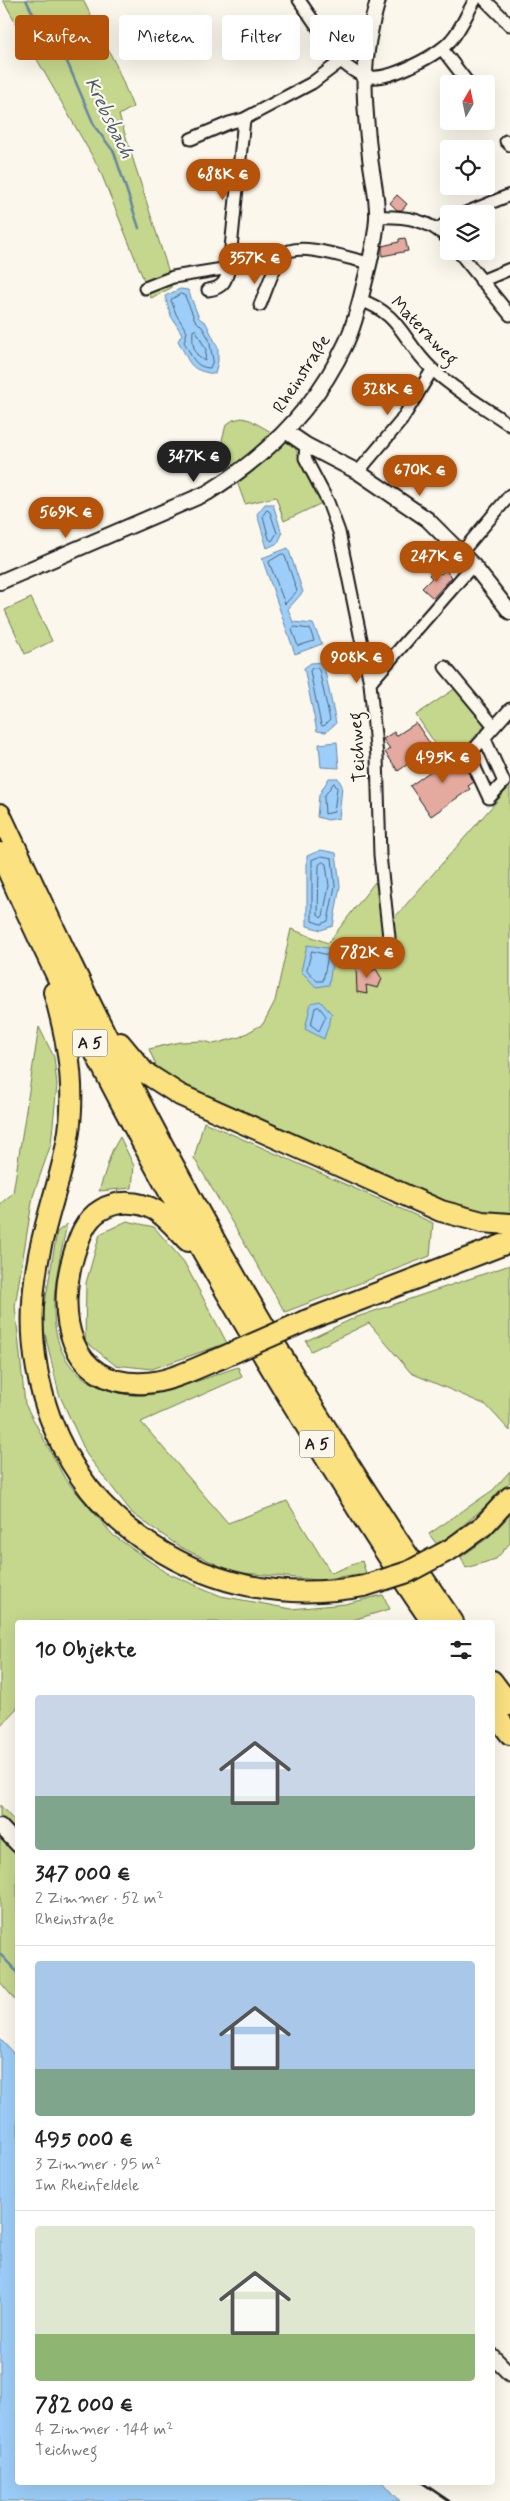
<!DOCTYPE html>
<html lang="de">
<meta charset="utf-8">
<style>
body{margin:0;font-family:Mynerve,sans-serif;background:#f2f2f2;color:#222;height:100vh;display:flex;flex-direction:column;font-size:19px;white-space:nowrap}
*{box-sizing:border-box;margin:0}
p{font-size:16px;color:#767676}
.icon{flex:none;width:28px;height:28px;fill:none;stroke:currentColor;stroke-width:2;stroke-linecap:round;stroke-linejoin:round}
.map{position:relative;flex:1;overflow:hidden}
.sheet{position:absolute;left:15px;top:1620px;width:480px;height:865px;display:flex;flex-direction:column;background:#fff;border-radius:5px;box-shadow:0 5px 20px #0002}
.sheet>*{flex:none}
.banner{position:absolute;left:15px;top:15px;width:480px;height:45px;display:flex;gap:10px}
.needle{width:32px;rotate:9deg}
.controls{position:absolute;left:440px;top:75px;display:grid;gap:10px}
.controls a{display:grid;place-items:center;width:55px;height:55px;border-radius:5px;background:#fff;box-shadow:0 5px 20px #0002;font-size:25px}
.price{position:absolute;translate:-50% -42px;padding:0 11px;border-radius:18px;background:#b45309;color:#fff;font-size:16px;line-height:32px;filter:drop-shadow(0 1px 2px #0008)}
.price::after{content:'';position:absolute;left:50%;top:30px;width:15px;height:11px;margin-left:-8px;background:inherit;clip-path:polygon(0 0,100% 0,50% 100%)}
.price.active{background:#222;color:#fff}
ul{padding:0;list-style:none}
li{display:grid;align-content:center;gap:10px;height:265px;padding:0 20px}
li+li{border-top:1px solid #e0e0e0}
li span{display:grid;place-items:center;height:155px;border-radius:5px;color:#555}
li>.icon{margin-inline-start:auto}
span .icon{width:90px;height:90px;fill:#fffc;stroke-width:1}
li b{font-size:21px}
h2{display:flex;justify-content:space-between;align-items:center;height:60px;padding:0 20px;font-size:21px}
.tag{padding:0 18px;border-radius:5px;background:#fff;box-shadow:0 5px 20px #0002;font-size:18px;line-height:45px}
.tag.active{background:#b45309;color:#fff}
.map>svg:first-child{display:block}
.green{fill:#c4d78c;stroke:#707a54}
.water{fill:#9ccef9;stroke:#6987a1}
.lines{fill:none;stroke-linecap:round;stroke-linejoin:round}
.shore{stroke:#4f6374;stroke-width:1}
.stream{stroke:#6987a1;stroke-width:2.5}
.building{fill:#e4aa9f;stroke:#1c1c1c}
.minor-casing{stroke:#1c1c1c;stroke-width:15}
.tertiary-casing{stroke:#1c1c1c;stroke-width:18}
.motorway-casing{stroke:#1c1c1c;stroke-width:24}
.minor{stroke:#fbf7ec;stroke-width:11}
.tertiary{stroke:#fbf7ec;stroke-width:14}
.motorway{stroke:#fbe180;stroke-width:20}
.rail{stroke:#1c1c1c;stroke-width:2.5}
.motorway-bridge-casing{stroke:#1c1c1c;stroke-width:24;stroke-linecap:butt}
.motorway-bridge{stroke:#fbe180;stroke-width:20}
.labels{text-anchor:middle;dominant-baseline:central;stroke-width:4.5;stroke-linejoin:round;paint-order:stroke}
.shield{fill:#fbf7ec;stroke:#5f5e5a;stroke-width:1}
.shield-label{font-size:16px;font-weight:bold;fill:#1c1c1c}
.street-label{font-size:18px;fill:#1c1c1c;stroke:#fbf7ec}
.water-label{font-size:19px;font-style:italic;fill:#495a69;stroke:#fbf7ec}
</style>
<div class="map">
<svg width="510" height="2501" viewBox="0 0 510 2501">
<rect width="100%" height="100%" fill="#fbf7ec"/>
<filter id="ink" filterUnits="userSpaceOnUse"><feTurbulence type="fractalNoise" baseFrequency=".02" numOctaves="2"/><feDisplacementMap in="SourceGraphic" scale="10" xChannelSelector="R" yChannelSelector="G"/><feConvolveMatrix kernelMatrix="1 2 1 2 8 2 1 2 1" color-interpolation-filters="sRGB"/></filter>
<g filter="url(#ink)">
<path class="green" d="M3,0H83L116,65L133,107L119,115L170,276L171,288L151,298L99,168Z
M242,418L250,420L294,445L308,478L324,502L284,521L276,497L245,504L222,440L226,425L233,420Z
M31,598L52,641L25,654L5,610Z
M456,688L488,722L469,743L444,757L416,715Z
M510,786V1217L439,1205L160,1075L149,1049L180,1042L204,1041L214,1044L240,1037L263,1024L275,1001L291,929L328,943L375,882L389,924Z
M39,1027L54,1057L57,1085L51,1144L33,1196L15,1306L25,1404L65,1479L113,1535L165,1572L221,1596L291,1609L345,1604L383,1595L390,1609L346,1622H18L17,1708L0,1726V1204L13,1193Z
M204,1122L433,1223L430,1256L285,1312L194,1158Z
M120,1137L134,1166L132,1188L99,1191L112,1151Z
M127,1221L154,1227L184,1262L227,1343L152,1369L115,1365L85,1341L86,1283L100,1234Z
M67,1224C56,1277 34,1354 95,1385C110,1392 130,1397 147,1395C174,1391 211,1376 238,1367L242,1377L141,1422L228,1523L287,1501L331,1573L362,1561L366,1573L318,1580L233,1572L180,1547L133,1514L87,1455L59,1394L42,1321L57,1232Z
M510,1265V1431L486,1405L411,1373L369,1323L311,1351L306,1341L354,1318Z
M510,1471V1482L498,1496L438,1546L429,1534L493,1490Z
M510,1515V1543L496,1559L466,1568L461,1557L489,1537Z
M0,1805L17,1824V2002L0,1982Z"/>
<path class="water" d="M180,289L188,290L199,318L206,323L218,348V361L215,374C187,370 191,363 178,341L182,334L171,316L165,296Z
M265,504H273L282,534L278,543L267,548L257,514Z
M288,548L303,592L288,609L293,622L313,624L322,644L295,654L262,558Z
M323,662L336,723L326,732L317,731L304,668L311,663Z
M337,742L339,768L321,767L319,744Z
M329,778H338L342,786L339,818L328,820L317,817L319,795Z
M321,850L336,853L340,886L333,926L321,930L307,926V856Z
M307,945L334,949L329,985L316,987L301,971Z
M320,1001L332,1014L324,1039L305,1029L311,1003Z
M0,2039L18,2058V2482H383L400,2501H0Z"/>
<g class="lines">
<path class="shore" d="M181,294L185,296L195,320L202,327L209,339L213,360L210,368C193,367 192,355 184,342L187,332L176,314L171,300Z
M196,330L206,350L205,361C193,356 192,342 193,331Z
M267,510L270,512L277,533L272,541L269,539L263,516Z
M282,554L285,556L297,591L285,604L269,562Z
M295,627L310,629L314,641L298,646L292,630Z
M317,668L319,670L330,720L324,726L321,725L310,671L312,668Z
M334,783L337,788L334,812L325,814L324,797Z
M322,856L332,858L335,886L328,921L321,924L312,921V860Z
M323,862L326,864L329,886L323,916L321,918L318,915L319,865Z
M312,951L328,955L323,981H317L307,970Z
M319,1007L326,1016L319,1031L311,1025L315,1008Z"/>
<path class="stream" d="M26,0L32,12L65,57L95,127L114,152L139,228
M0,1954L18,1973"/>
</g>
<path class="building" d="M397,195L407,204L402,210H397L390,203Z
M405,238L408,251L382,256V246L399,242V239Z
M434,569L441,574L445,570L452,577L433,598L422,588L432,578L429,575Z
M416,723L431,745L416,755L418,757L398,771L385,752L390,749L383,739L394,732L396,736Z
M457,752L474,782L468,786L470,789L431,816L410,786Z
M365,964L366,974L376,969L382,979L378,988L366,985L367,994L357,992L356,967Z"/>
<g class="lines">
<g class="minor-casing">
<path id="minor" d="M299,0L341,61
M485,0L510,25
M442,49L469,84
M191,139L229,123L244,119L312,83L341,61C350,69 359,76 371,77C392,79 438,55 451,40C461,29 467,13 475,0
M506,141L510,145
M463,214L510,195
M377,217C404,216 430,219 449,240
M438,229L449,221
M458,251L510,315
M481,281L510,269
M145,288L173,277L229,268
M208,290C223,288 226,281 229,268L244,119
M360,300C400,313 403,341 431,368C450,387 487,409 510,425
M260,305C266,292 274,264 283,255C297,240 350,259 369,263
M306,445L305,458L328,502L339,532L370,683L377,757L380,855L389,937
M358,472L401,421L432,370
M461,553L510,495
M445,667L494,726
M370,683L473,565
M484,737L504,782L489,798L469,755L510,709"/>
</g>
<g class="tertiary-casing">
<path id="tertiary" d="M287,432L306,445L358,472L427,519L473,565L510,612
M0,582L207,493C267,456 316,408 346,343C355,324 360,301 365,281C370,261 376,239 377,218C378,198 372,176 370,157C363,95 360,61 378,0
M0,1826L18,1845
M492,2356L510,2374"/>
</g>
<g class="motorway-casing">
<path id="motorway" d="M0,814C47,914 94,1014 145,1112C237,1287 340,1459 453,1622
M0,853C79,1032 172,1204 273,1371C324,1456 376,1541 432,1622
M54,992C65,1031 73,1069 71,1110C69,1159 48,1207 39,1255C17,1366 53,1481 151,1545C215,1587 288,1600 364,1586
M120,1043L144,1072L180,1095L441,1211L482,1222L510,1224
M188,1241C178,1231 168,1218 155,1210C138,1201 118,1200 101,1210C85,1219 79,1238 74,1254C56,1313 67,1387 145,1383C170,1382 198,1367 221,1358
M305,1321L510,1242
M451,1549L483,1526L510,1497
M492,1681L510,1705
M492,1710L510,1734"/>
</g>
<use href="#minor" class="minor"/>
<use href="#tertiary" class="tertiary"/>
<use href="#motorway" class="motorway"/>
<path class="rail" d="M421,2482L449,2501"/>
<g class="motorway-bridge-casing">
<path id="motorway-bridge" d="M221,1358L305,1321
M364,1586L408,1572L451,1549"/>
</g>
<use href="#motorway-bridge" class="motorway-bridge"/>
</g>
</g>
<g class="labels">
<g class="shield">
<rect x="72.5" y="1029.5" width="35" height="27" rx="4"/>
<rect x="299.5" y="1430.5" width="35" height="27" rx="4"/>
</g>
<g class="shield-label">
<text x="90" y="1043">A 5</text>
<text x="317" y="1444">A 5</text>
</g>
<g class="street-label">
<text transform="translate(424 331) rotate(46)">Materaweg</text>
<text transform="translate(302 374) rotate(-57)">Rheinstraße</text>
<text transform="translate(358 747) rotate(-94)">Teichweg</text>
</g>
<g class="water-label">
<text transform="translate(109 118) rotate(64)">Krebsbach</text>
</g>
</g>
</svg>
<div class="controls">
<a><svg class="needle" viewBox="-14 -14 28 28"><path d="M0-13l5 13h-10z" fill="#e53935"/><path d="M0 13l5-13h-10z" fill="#767676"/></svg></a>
<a><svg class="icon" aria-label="locate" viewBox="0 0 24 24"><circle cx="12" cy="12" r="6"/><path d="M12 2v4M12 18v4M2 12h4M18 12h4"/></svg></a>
<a><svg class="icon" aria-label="layers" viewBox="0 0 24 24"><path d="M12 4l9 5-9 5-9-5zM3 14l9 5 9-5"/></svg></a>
</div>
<b class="price" style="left:223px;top:201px">688K €</b>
<b class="price" style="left:255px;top:285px">357K €</b>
<b class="price" style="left:388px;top:416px">328K €</b>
<b class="price active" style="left:194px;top:483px">347K €</b>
<b class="price" style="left:420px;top:497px">670K €</b>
<b class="price" style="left:66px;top:539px">569K €</b>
<b class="price" style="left:437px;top:583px">247K €</b>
<b class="price" style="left:357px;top:684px">908K €</b>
<b class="price" style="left:443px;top:784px">495K €</b>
<b class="price" style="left:367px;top:979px">782K €</b>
<div class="banner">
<a class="tag active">Kaufen</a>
<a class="tag">Mieten</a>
<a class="tag">Filter</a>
<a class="tag">Neu</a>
</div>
<section class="sheet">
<h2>10 Objekte<svg class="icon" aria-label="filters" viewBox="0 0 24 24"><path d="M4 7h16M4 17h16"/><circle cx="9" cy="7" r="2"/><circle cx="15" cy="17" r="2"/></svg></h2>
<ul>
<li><span style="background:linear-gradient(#c9d6e8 65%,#7fa58c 0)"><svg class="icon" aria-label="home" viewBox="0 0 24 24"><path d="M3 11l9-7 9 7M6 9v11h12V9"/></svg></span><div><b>347 000 €</b><p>2 Zimmer · 52 m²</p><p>Rheinstraße</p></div></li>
<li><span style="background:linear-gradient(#a9c7e8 70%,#7fa58c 0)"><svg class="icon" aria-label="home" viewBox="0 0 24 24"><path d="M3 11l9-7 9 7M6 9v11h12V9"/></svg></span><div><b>495 000 €</b><p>3 Zimmer · 95 m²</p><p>Im Rheinfeldele</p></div></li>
<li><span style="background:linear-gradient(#dfe7d0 70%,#8fb573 0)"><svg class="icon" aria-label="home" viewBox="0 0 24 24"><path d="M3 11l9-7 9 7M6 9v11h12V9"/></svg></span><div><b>782 000 €</b><p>4 Zimmer · 144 m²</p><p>Teichweg</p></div></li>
</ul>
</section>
</div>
